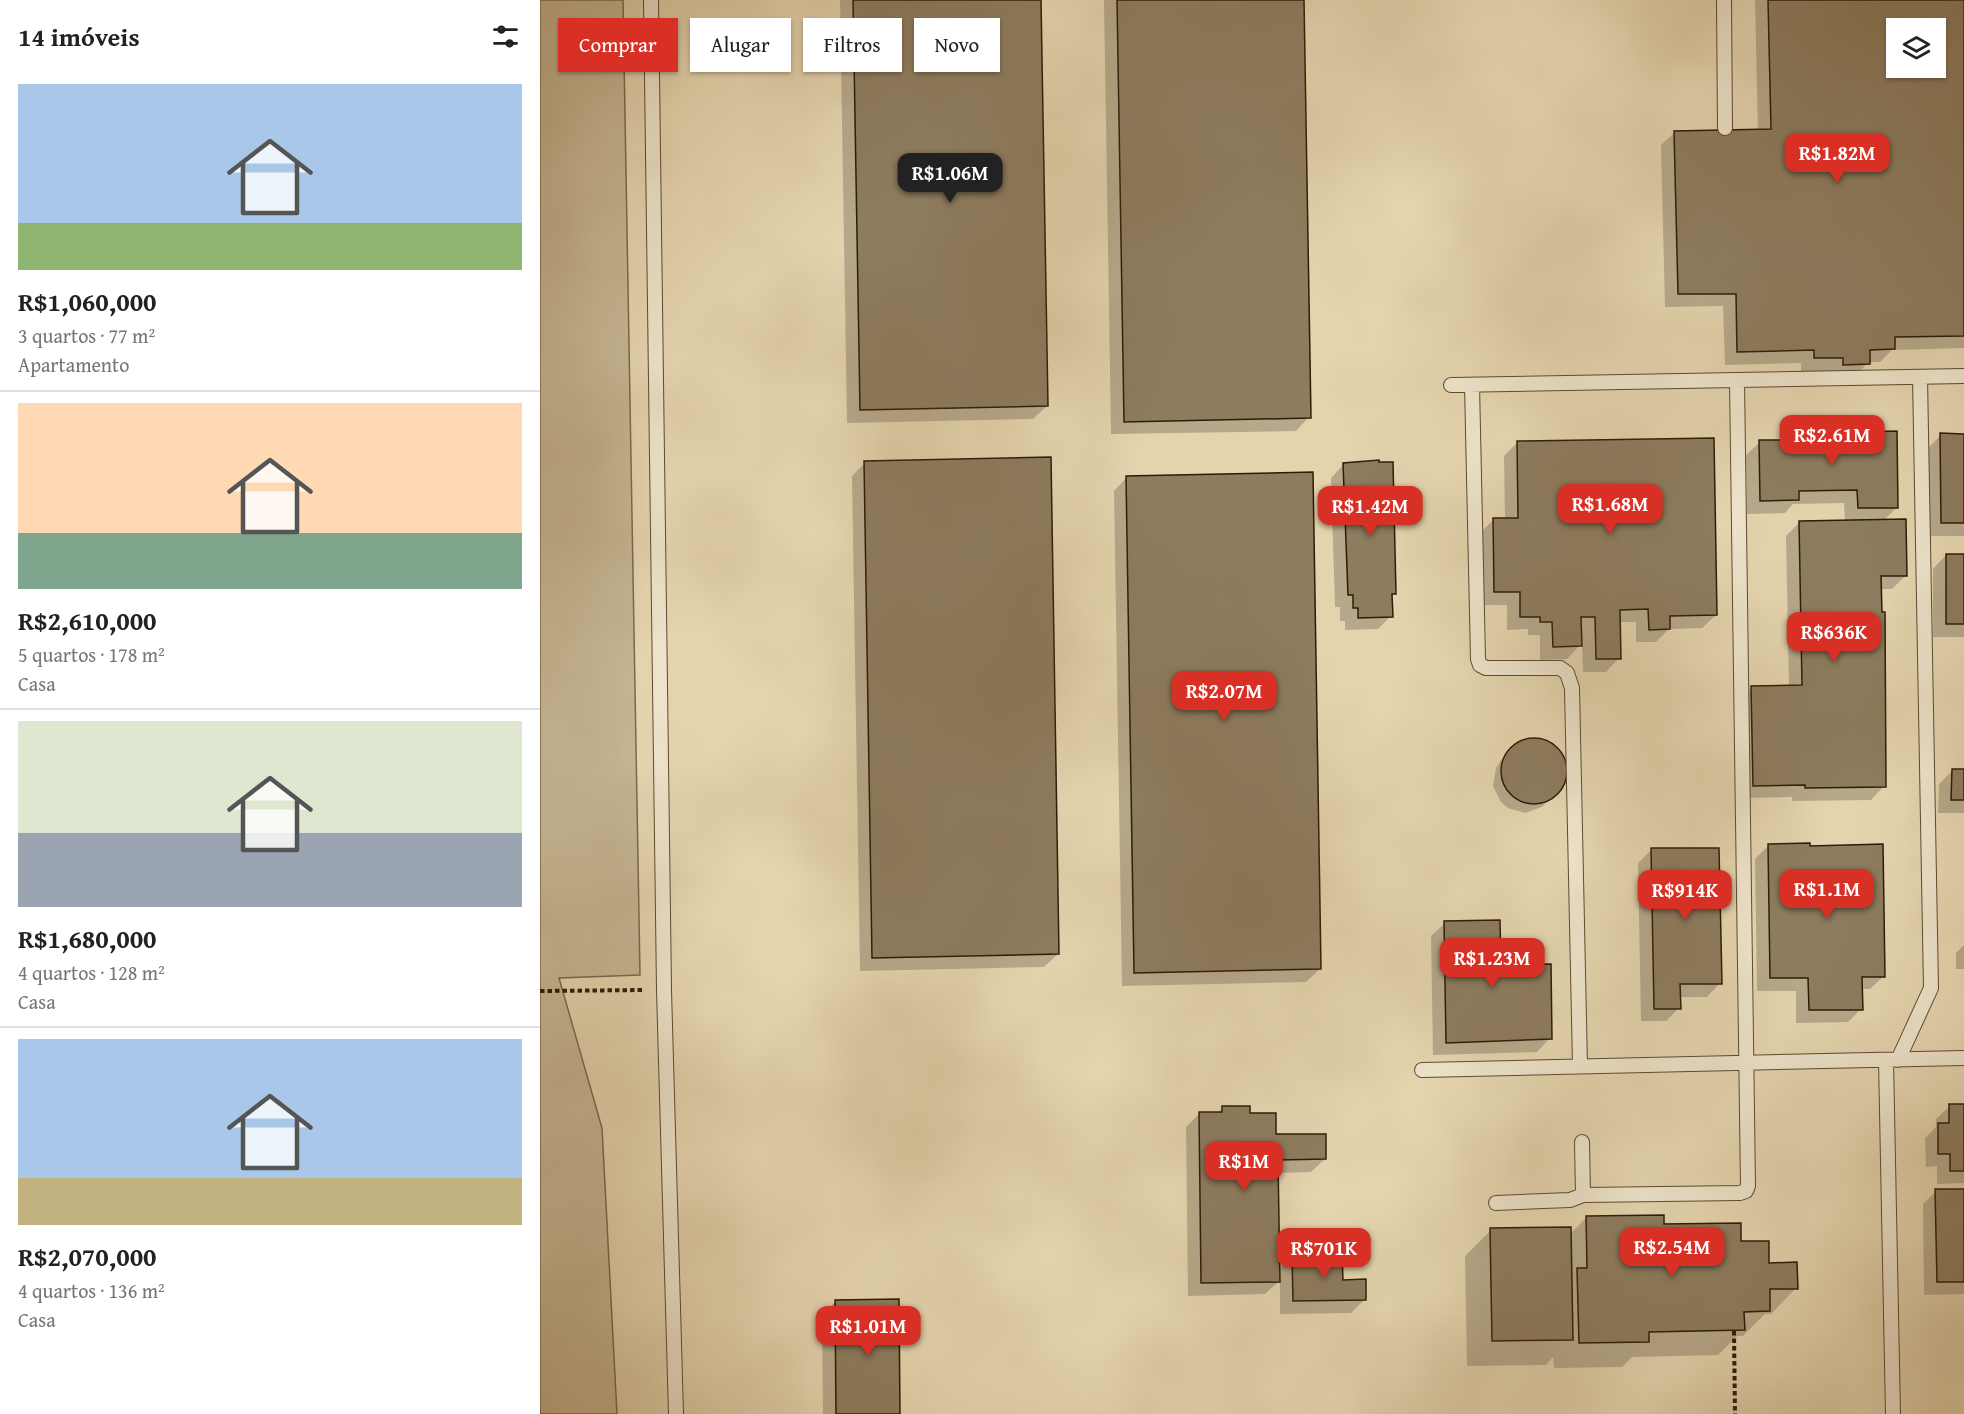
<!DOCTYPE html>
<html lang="pt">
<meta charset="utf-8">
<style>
body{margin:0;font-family:"Gentium Book Plus",serif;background:#f2f2f2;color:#222;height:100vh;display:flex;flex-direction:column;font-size:22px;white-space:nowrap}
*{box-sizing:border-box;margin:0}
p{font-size:20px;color:#767676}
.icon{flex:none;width:33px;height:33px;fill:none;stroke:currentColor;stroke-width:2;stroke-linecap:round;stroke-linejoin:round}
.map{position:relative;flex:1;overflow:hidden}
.details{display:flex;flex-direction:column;background:#fff;width:540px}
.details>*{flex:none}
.top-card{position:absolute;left:18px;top:18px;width:570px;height:54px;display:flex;gap:12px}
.fabs{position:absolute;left:1346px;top:18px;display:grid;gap:12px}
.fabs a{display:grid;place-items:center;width:60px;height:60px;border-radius:0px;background:#fff;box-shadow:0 2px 4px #0004;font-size:30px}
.price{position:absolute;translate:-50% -51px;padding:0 14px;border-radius:12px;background:#d93025;color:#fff;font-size:20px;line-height:39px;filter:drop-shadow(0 2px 3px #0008)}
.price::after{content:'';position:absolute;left:50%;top:36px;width:18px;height:14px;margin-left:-9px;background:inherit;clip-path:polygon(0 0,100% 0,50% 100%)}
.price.selected{background:#222;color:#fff}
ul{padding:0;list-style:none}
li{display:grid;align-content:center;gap:12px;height:318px;padding:0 18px}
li+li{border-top:2px solid #e0e0e0}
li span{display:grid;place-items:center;height:186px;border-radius:0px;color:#555}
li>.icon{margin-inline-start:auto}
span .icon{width:108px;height:108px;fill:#fffc;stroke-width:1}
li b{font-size:26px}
h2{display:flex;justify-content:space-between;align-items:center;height:72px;padding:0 18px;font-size:26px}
.chip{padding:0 21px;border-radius:0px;background:#fff;box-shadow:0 2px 4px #0004;font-size:21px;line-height:54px}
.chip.selected{background:#d93025;color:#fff}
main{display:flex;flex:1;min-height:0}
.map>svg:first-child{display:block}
.green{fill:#c5b592;stroke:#7a684d;stroke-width:1.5}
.shadow{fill:#0003;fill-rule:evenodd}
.building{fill:#8d7c5e;stroke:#2e1c08;stroke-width:1.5;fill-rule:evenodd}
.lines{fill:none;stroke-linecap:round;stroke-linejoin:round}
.lane-casing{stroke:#5c4a32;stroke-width:16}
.path{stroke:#2e1c08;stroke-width:4;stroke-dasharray:4.5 3;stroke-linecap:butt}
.lane{stroke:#ede3ca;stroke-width:14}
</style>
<main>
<section class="details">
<h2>14 imóveis<svg class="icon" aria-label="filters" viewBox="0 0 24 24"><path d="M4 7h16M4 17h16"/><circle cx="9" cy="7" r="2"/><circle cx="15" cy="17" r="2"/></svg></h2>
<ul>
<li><span style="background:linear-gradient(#a9c7e8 75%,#8fb573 0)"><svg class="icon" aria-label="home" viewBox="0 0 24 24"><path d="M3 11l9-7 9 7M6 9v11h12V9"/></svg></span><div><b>R$1,060,000</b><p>3 quartos · 77 m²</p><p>Apartamento</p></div></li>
<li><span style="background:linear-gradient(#ffd9b3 70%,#7fa58c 0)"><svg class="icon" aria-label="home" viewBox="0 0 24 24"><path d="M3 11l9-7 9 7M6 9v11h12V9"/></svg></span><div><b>R$2,610,000</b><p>5 quartos · 178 m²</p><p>Casa</p></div></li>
<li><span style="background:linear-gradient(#dfe7d0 60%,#9aa5b1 0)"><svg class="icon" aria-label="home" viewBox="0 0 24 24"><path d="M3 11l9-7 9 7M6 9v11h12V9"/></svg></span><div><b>R$1,680,000</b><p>4 quartos · 128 m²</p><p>Casa</p></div></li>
<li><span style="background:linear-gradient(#a9c7e8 75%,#c2b280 0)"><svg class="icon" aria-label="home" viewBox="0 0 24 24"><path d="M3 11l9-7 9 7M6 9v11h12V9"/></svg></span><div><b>R$2,070,000</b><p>4 quartos · 136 m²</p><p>Casa</p></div></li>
</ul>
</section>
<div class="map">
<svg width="1424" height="1414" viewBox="0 0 1424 1414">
<rect width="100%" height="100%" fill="#e4d4ae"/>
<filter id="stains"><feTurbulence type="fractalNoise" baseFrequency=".00333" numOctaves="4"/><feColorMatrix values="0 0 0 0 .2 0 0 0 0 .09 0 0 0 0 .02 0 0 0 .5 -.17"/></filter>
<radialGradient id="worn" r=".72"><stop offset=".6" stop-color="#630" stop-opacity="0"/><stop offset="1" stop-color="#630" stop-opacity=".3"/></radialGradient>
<path class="green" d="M0,0H83L100,975L19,978L62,1128L77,1414H0Z"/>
<path class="shadow" d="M300,0H500L507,406L493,419L307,423Z
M564,0H762L769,417L756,431L571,434Z
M1215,0H1424V348L1352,350L1340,362H1328L1315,377H1290V371H1261V363L1185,365L1183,306L1125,307L1121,145L1135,132L1218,131ZM1356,28H1395V68H1356Z
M1258,430L1320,434L1357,507L1343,521L1366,575L1352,589H1340L1344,786L1331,800L1252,801V797L1200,798L1199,701L1212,687H1249L1246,536L1260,522L1305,521L1304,503L1253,504L1245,513L1207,514L1206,455L1220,442L1247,441Z
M1401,435H1424V536H1388V448Z
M977,443L1176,615L1162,628L1129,629L1116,642H1096V622H1079V658L1066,672H1043L1042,643L1027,659L1000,660V635H988V629L967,630V605H941L940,533L953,520H965L964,456Z
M325,463L518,954L504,967L320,971L312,476Z
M804,464L854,593L850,597L851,616L838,629L805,630V621H800V607H795L791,478Z
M587,477L780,969L766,982L582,986L574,491Z
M1406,555L1424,556V637H1393V569Z
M994,739L1011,744L1018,750L1023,758L1026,775L1023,784L1002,807L985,813L968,808L961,802L953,786L956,768L961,760L970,751L985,741Z
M1412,771H1424V813H1398L1399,784Z
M1229,845L1344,976L1330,989H1321V1009L1308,1022L1256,1023V991H1217L1215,859Z
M1111,850L1180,983L1167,997H1139V1008L1126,1021H1101L1098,863Z
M905,923L959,967L1010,1038L997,1052L893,1055L891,936Z
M1424,945V969H1416V953Z
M1424,1105V1183L1397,1184V1166L1386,1167L1385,1138L1396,1127V1119L1410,1106Z
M683,1108L709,1115L735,1136L785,1159L771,1172L737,1173L738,1270L753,1255L801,1281L825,1299L811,1313L740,1314V1280L725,1294L648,1296L646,1127L659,1114L677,1113Z
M1424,1190V1294L1384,1295L1383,1204L1396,1191Z
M1046,1218L1123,1226L1200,1243L1256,1288L1231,1314H1225L1203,1336H1197L1178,1355L1092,1357L1082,1367L1014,1368L1013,1357L1006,1365L927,1366L925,1256L951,1230L1029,1235Z
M295,1302L358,1414H283L282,1315Z"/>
<path class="building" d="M313,0H501L508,406L320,410Z
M577,0H764L771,418L584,422Z
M1228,0H1424V336L1355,337V349L1330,350V364L1303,365V358H1274V350L1197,352L1196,294H1138L1134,131L1231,129ZM1356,28H1395V68H1356Z
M1321,428V432L1357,431L1358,508H1318L1317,490L1259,491V500L1220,501L1219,440H1257V429Z
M1400,433L1424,434V523H1401Z
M1174,438L1177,615L1130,616V629L1109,630L1108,609L1080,610L1081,659H1056L1055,617H1041L1042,646L1013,647L1012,622H1000V617H980V592H954L953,518H978L977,441Z
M511,457L519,954L332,958L324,461Z
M839,460V462H853L856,594H852L853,617L818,618V608H813V595H808L803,463Z
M773,472L781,969L594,973L586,476Z
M1366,519L1367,576H1341L1342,612H1345L1346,787L1265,788V785L1213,786L1211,686L1262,685L1259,521Z
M1406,554H1424V624H1406Z
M961 771a33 33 0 1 1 66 0a33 33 0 1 1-66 0Z
M1412,769H1424V800H1411Z
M1270,843V846L1343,844L1345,977H1322L1323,1010H1269L1268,978H1230L1228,844Z
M1111,848H1179L1182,984H1140L1141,1009H1114Z
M960,920L961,965L1011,964L1012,1039L906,1043L904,921Z
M1409,1104H1424V1171H1410V1154H1398V1123H1409Z
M682,1106H710V1113H736V1134H786V1159L738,1160L740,1282L661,1283L659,1112H682Z
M1395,1189H1424V1282H1397Z
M1124,1215V1224L1201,1223V1241H1229V1263L1257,1262L1258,1289H1230V1311L1204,1312L1205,1330L1109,1332V1342L1039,1343L1037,1268H1047L1046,1216Z
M1031,1227L1033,1340L952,1341L950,1228Z
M802,1253L803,1280L826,1279V1300L753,1301L752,1254Z
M359,1299L360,1414H296L295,1300Z"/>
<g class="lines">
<g class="lane-casing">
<path id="lane" d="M111,0L124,990L136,1414
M1184,0L1185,128
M911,385L1424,376
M932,385L938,659L940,665L946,668H1020L1027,673L1032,688L1040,1066
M1346,1060L1353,1414
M1358,1060L1391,988L1380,377
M882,1070L1424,1058
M1042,1142L1043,1195
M956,1203L1030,1200L1043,1195L1200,1193L1206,1191L1208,1186L1197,380"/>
</g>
<path class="path" d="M0,991L105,990
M1194,1331L1195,1414"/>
<use href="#lane" class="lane"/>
</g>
<rect width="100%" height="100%" filter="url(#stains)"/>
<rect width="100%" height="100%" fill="url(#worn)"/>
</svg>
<div class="fabs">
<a><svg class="icon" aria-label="layers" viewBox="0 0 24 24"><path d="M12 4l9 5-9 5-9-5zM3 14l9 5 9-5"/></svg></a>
</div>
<b class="price" style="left:1297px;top:184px">R$1.82M</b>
<b class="price selected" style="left:410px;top:204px">R$1.06M</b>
<b class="price" style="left:1292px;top:466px">R$2.61M</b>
<b class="price" style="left:1070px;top:535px">R$1.68M</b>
<b class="price" style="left:830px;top:537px">R$1.42M</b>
<b class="price" style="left:1294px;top:663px">R$636K</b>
<b class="price" style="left:684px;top:722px">R$2.07M</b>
<b class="price" style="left:1287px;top:920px">R$1.1M</b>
<b class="price" style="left:1145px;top:921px">R$914K</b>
<b class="price" style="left:952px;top:989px">R$1.23M</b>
<b class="price" style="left:704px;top:1192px">R$1M</b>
<b class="price" style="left:1132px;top:1278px">R$2.54M</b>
<b class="price" style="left:784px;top:1279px">R$701K</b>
<b class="price" style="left:328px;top:1357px">R$1.01M</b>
<div class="top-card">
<a class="chip selected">Comprar</a>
<a class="chip">Alugar</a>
<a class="chip">Filtros</a>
<a class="chip">Novo</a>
</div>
</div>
</main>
